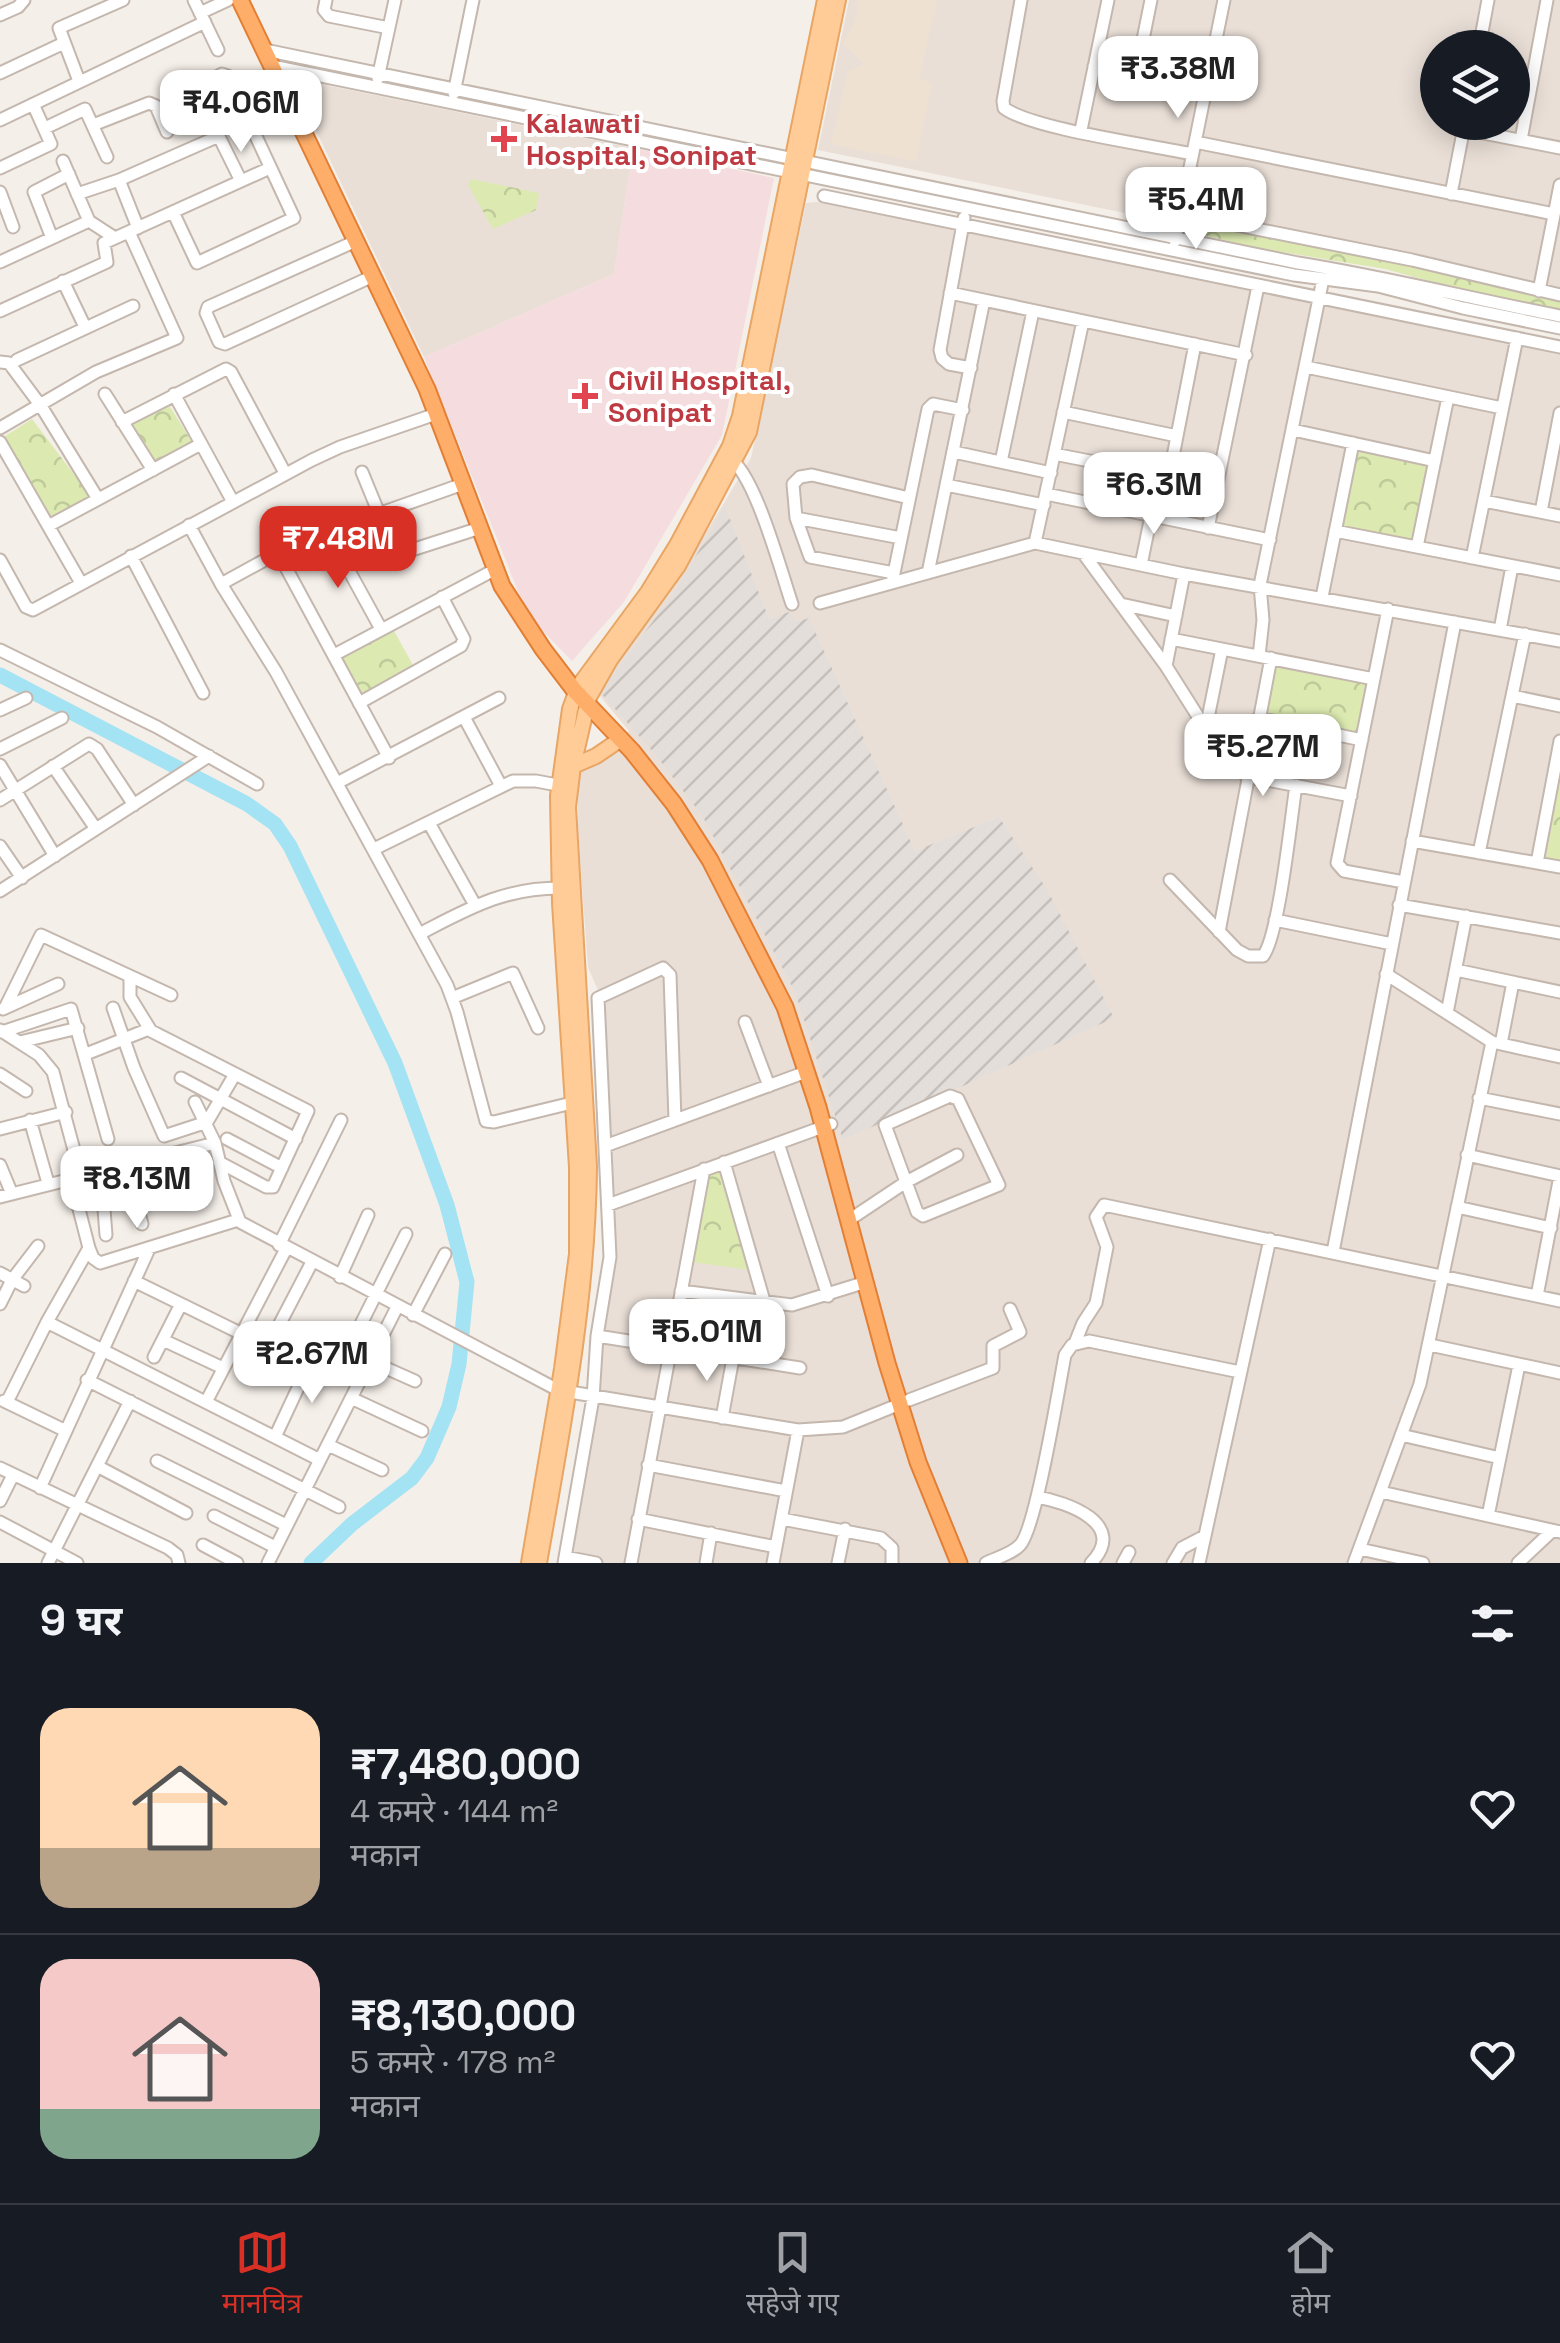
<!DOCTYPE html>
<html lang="hi">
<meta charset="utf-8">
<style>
body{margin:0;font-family:"Space Grotesk","Noto Sans Devanagari",sans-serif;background:#242831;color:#f1f3f6;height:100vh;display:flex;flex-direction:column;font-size:38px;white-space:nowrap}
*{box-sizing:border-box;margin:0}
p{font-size:32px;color:#9ea1a6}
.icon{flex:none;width:55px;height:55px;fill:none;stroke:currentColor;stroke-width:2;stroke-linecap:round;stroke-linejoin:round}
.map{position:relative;height:1563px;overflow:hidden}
.details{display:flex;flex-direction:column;background:#171b24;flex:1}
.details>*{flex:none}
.controls{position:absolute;left:1420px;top:30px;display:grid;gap:20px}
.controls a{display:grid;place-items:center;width:110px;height:110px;border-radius:50%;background:#171b24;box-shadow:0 5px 25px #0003;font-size:50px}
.price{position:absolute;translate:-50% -85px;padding:0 22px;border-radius:20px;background:#fff;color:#222;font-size:32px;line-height:65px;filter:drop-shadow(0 2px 5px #0008)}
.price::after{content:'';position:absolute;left:50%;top:60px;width:30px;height:22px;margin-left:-15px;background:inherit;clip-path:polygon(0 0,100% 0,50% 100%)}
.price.current{background:#d93025;color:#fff}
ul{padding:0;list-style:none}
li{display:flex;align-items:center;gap:30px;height:250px;padding:0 40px}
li+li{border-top:2px solid #363941}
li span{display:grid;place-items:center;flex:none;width:280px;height:200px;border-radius:30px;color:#555}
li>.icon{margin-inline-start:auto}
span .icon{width:120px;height:120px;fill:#fffc;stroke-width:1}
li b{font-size:42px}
h2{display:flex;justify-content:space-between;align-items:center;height:120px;padding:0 40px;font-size:42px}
.menu{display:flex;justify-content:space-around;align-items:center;height:140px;border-top:2px solid #363941;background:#171b24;font-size:28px;color:#9ea1a6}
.menu a{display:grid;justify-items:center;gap:5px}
.menu .current{color:#d93025}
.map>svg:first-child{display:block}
.residential{fill:#e9dfd7;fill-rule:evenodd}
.industrial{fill:url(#industrial-furrows)}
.education{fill:#eee1d2}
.medical{fill:#f5dcde}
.forest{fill:url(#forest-crowns)}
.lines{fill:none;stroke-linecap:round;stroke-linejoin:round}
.river{stroke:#a4e3f3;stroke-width:15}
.minor-casing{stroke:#c4b7ae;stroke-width:15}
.major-casing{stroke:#e8a564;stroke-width:18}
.highway-casing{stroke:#e27f35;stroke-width:19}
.minor{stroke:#fff;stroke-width:11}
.major{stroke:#ffcc98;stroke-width:14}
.highway{stroke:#ffae6a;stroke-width:15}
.health-dot{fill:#e0444e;stroke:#fff;stroke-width:4}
.labels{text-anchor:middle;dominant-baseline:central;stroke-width:8;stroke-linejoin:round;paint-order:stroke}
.health-label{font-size:28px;font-weight:bold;fill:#be3a42;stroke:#fff;text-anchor:start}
</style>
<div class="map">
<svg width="1560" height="1563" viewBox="0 0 1560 1563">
<defs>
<pattern id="industrial-furrows" width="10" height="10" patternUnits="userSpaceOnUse" patternTransform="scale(2.5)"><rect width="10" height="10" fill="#e4deda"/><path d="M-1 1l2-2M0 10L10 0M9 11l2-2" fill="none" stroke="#c5c0bc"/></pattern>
<pattern id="forest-crowns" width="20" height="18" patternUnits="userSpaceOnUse" patternTransform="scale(2.5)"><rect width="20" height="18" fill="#dceab1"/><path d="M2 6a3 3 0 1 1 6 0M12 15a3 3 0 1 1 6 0" fill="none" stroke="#beca99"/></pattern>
</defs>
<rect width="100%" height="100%" fill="#f5efe9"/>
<path class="residential" d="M849,0H1560V291L1185,216L1164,221L818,150ZM1438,48H1512V122H1438Z
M291,78L633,148L614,274L424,357Z
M827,201L1560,350V1563H561L613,1257L602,1000L588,967L578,830V784L581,773L629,731L596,691L671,591L751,458L806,203Z"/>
<path class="industrial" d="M725,506L769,619L789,612L797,622L809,618L915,851L999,817L1048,891L1114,1018L843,1140L795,992L703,817L655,754L600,692L674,593Z"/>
<path class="education" d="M858,0H937L919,79L932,83L916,162L831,144L848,71L864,64L843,43L857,17Z"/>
<path class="medical" d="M633,148L774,178L722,435L624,602L572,661L542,630L520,596L424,357L614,274Z"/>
<path class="forest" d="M471,179L539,193L536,210L493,229L468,185Z
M1199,226L1395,261L1560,299V309L1459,289L1385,269L1252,247L1184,230L1185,227Z
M169,405L192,442L156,463L131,426Z
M32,419L92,498L51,520L2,438Z
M1356,451L1429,465L1414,541L1341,526Z
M393,629L414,667L362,696L341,658Z
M1275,664L1367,683L1357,734L1265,715Z
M1560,777V861L1546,859Z
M722,1170L750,1270L691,1262L708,1173Z"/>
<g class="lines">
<path class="river" d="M0,675L247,804L275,824L290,846L395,1063L447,1205L467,1282L459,1364L449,1407L427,1458L412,1478L352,1524L311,1563"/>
<g class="minor-casing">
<path id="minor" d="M194,0L218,50
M326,0L324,10L329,16L389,28
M1021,0L1003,101L1004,108C1032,129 1152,145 1192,154
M200,13L228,0
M0,15L18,7L24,0
M1479,48L1488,0
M265,50L1298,263C1386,277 1472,299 1560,316
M272,66L1294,275L1378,286L1463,308L1560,328
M1094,66L1206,89
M0,73L64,43
M1136,74L1151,0
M378,78L395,0
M79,81L59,28L123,0
M454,93L473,0
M0,120L205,22
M93,125L149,103L156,106L167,132
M45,128L85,109L107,157
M1463,129L1560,148
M1081,130L1108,0
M1521,140L1547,0
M1195,142L1554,214
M63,161L89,221L115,238
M0,168L51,144L33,104
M119,180L138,228
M0,192L13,227
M77,194L119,180L219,136
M1451,194L1465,122
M824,196L1560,347
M173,212L197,263L294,218L228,76L222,74L196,90L241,181
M1181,214L1412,260L1560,295
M964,218L940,350L942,358L949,364L971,368
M52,238L34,192L69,174
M356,241L208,307L206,313L219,342L225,344L373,276
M1175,241L1224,0
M0,262L89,221
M63,281L85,327
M1539,291L1560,185
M950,293L1246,355
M0,311L107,262L104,243L270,168
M17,360L133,306
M0,362L9,363L41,406L98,499
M1306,367L1502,408
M105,394L153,470
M174,394L233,502
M1063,412L1177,436
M122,422L226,369L231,372L285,473
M0,428L96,372L177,338L129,232
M1293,430L1435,461
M0,442L81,583
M954,452L1051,473
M1054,454L1217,486
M729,458C755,473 781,572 792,604
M1001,462L1033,311
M362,472L396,555L480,528
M1169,477L1195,344
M946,485L1044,505
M1046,494L1270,540
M1484,501L1560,516
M1541,512L1560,413
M378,514L463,484
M796,518L901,538
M50,525L201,444
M189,525L221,584L276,672L447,985L457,1012L486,1121L494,1122L580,1101
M1208,528L1258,286
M1335,531L1560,575
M1035,543L1083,321
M1417,547L1448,397
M277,551L389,758
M1083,553L1166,666L1209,734L1216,739L1253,744
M131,556L203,693
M1472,558L1517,338
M0,560L26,607L33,610L312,460L340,447L436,414
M1141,565L1151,516
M894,573L810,557L796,518L793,484L800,477L812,475L909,498
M928,573L984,300
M893,578L928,409L933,404L963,410
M221,584L325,527L381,629
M1322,597L1353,443
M820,603L1035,543L1184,574L1560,641
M1121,604L1176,616
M1388,609L1337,863L1344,871L1404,882
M1500,630L1512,566
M1171,639L1374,679
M0,650L157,727L257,784
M334,655L496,569
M1259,656L1263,620L1260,585L1323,279
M1166,666L1184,574
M1512,696L1560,706
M359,703L461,646L464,639L442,597
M0,710L26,698
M464,717L501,786
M1258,718L1362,740
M1206,728L1222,649
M0,749L62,718
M0,765L55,856
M53,766L96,829
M1246,776L1351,796
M337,783L499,698
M0,800L89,744L97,749L134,805
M429,823L475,905
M1412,841L1560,867
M0,846L22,878
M374,849L513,781H536L568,787
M1479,853L1525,634
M1537,863L1560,741
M1170,880L1237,950L1248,956H1263C1279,936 1291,818 1296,785
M0,891L209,756
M1399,905L1560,933
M1275,920L1392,944
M1219,932L1271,658
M419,934C468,909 503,888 560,888
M1456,970L1560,992
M1386,974L1492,1042L1560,1057
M130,976V997L151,1031L308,1111L273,1187H266L219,1162
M452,998L513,973L538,1028
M5,1008L41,935L171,995
M113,1008L134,1068L164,1136L207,1122L235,1074
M3,1009L58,984
M1447,1013L1466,916
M745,1022L769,1086
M0,1030L39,1055L53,1072L81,1176
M2,1032L71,1009L108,1139
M20,1042L78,1028
M1501,1044L1513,982
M86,1054L149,1029
M0,1074L26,1091
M181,1078L296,1139
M950,1096L958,1099L999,1185L923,1216L917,1212L885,1125Z
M1479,1098L1560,1114
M195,1102L215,1143L224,1181L240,1222L558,1390L798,1430L843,1427L900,1404
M30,1120L48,1183
M0,1129L66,1112
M227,1139L282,1168
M778,1143L828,1296
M605,1146L806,1072
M1467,1155L1560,1176
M724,1162L764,1301
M0,1165L12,1194
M126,1165L142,1224
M101,1171L106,1235
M71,1178L89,1248L93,1258L100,1263L238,1220
M0,1197L215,1143
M608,1205L831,1124
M1457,1207L1551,1228
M849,1220L906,1182L957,1155
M279,1245L341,1120
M1333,1252L1455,622
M0,1273L24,1286
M340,1277L368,1215
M134,1281L181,1304L154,1357
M681,1291L792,1305L866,1282
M1537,1296L1560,1176
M0,1304L12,1280L38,1246
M181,1304L242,1334
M413,1315L445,1254
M47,1322L89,1248
M359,1328L406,1234
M275,1333L312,1262
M597,1336L800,1368
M163,1340L223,1368
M1075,1343L1083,1323L1096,1303L1107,1247L1096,1217L1104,1205L1560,1301
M1430,1345L1560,1373
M370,1361L415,1381
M87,1380L339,1507
M351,1398L422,1431
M909,1400L993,1368V1346L1020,1332L1010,1309
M4,1401L64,1430
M7,1402L47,1322L320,1460
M206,1402L286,1249
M722,1418L733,1358
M1401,1435L1500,1458
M275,1437L312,1358
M328,1445L382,1470
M157,1461L286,1525
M648,1465L786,1491
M97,1466L186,1513
M0,1468L168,1548L177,1555L179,1563
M40,1488L149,1249
M1381,1492L1560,1532
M1037,1497C1067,1502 1129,1524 1091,1563
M0,1501L13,1475
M214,1516L275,1547
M1488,1516L1519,1365
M638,1519L776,1547
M782,1519L881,1538L892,1548V1563
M0,1522L77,1563
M203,1545L237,1563
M1360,1549L1423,1563
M565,1557L596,1563
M48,1563L130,1401
M268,1563L397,1307
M564,1563L593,1398L597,1336L610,1257L598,998L663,968L670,975L675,1120
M631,1563L704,1169
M706,1563L711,1533
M773,1563L798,1430
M838,1563L845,1529
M986,1563C996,1558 1012,1554 1020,1545C1036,1529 1059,1386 1065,1355L1072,1345L1089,1341L1240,1372
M1123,1563L1129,1552
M1173,1563L1182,1548L1205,1536
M1199,1563L1270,1239
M1354,1563L1420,1384L1492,1042
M1518,1563L1552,1531"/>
</g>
<g class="major-casing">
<path id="major" d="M573,766L596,756L621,739
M529,1563L562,1369L577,1254V1167L560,903L558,796L570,709L578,687L648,592L677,545L730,446L740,416L825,0
M539,1563C562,1432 588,1300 589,1166L568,807L573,766L589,697L610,660L678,566L749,432L838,0"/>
</g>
<g class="highway-casing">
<path id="highway" d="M240,0L427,389L502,586L543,649L575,691L632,751L674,804L710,860L785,1007L818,1107L887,1363L918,1462L959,1563"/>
</g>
<use href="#minor" class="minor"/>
<use href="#major" class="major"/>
<use href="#highway" class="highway"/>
</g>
<g class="health-dot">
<path d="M499 124h10v10h10v10h-10v10h-10v-10h-10v-10h10z"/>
<path d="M580 381h10v10h10v10h-10v10h-10v-10h-10v-10h10z"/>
</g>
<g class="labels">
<g class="health-label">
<text x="526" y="123">Kalawati<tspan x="526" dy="32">Hospital, Sonipat</tspan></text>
<text x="608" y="380">Civil Hospital,<tspan x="608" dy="32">Sonipat</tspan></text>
</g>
</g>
</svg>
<div class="controls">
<a><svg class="icon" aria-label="layers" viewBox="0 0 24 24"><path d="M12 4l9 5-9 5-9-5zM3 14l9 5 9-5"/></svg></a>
</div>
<b class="price" style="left:1178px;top:121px">₹3.38M</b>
<b class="price" style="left:241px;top:155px">₹4.06M</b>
<b class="price" style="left:1196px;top:252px">₹5.4M</b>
<b class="price" style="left:1154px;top:537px">₹6.3M</b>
<b class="price current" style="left:338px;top:591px">₹7.48M</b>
<b class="price" style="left:1263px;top:799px">₹5.27M</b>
<b class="price" style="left:137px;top:1231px">₹8.13M</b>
<b class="price" style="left:707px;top:1384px">₹5.01M</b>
<b class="price" style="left:312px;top:1406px">₹2.67M</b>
</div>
<section class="details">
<h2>9 घर<svg class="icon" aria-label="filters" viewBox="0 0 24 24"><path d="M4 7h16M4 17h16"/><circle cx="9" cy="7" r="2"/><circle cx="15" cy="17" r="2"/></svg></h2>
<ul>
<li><span style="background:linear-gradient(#ffd9b3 70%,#b9a48a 0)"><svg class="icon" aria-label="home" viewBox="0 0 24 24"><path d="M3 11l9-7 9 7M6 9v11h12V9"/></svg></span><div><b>₹7,480,000</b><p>4 कमरे · 144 m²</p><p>मकान</p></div><svg class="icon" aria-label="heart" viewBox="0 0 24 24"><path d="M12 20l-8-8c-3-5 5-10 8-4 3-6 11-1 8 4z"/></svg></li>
<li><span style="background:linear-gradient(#f6c9c9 75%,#7fa58c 0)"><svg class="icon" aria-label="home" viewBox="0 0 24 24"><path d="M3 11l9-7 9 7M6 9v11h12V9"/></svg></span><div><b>₹8,130,000</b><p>5 कमरे · 178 m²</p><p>मकान</p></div><svg class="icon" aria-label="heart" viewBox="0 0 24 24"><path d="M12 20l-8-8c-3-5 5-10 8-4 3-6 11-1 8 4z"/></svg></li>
</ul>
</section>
<nav class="menu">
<a class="current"><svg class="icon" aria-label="map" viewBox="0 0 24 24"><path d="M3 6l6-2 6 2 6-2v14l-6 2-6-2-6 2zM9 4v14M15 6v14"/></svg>मानचित्र</a>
<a><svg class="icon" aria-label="saved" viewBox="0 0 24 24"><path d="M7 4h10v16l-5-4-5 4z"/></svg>सहेजे गए</a>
<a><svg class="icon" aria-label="home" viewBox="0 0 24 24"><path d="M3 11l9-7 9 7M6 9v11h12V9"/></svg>होम</a>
</nav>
